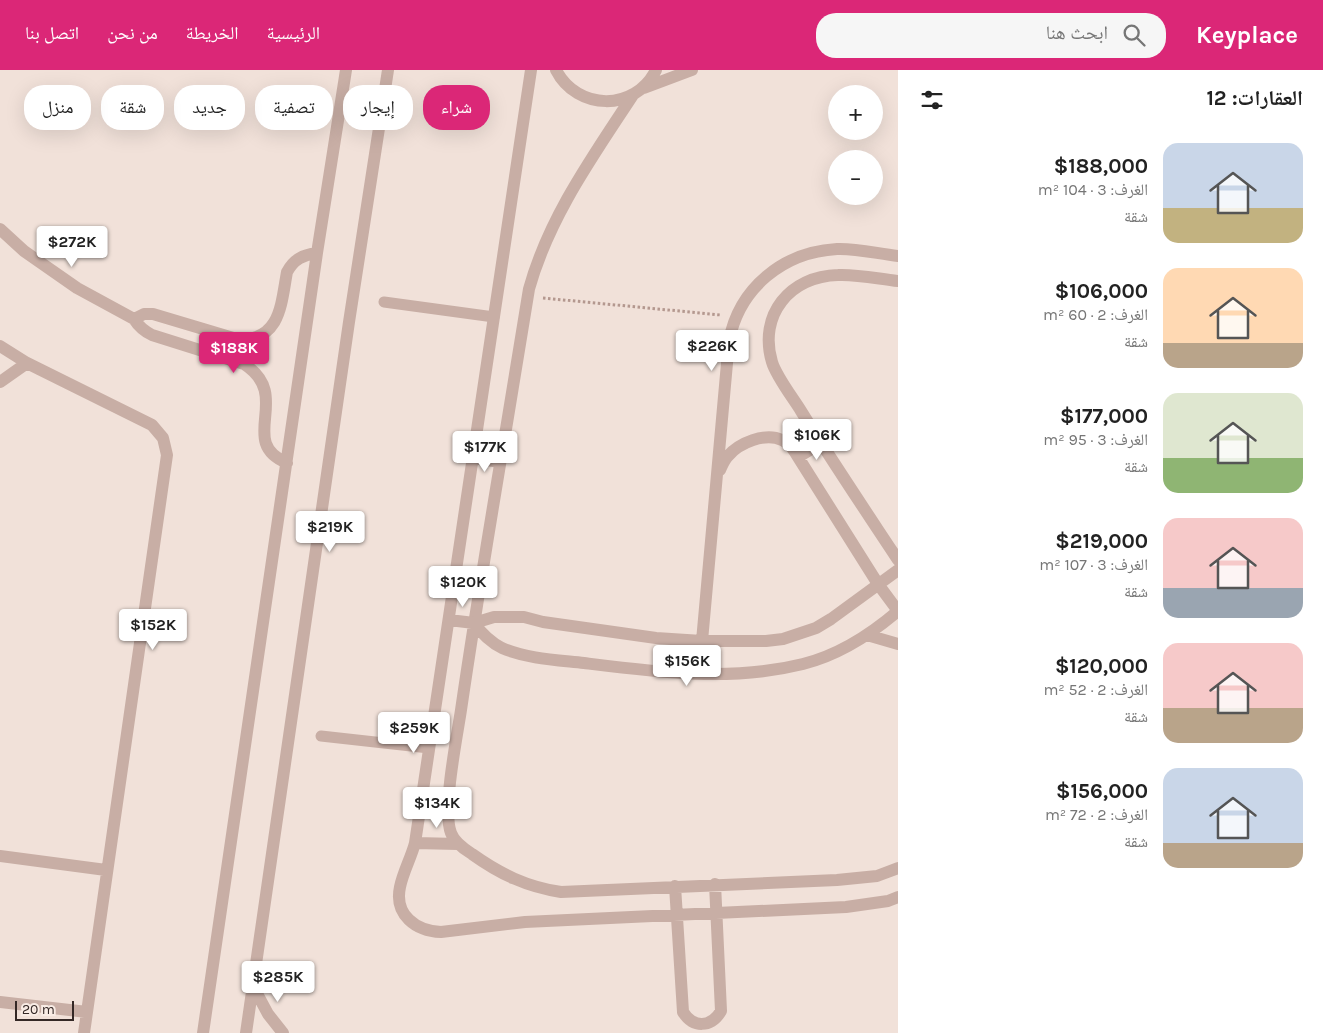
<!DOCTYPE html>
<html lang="ar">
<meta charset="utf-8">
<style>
body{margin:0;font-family:Karla,"Noto Naskh Arabic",sans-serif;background:#f6f6f6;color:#222;direction:rtl;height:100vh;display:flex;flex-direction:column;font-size:19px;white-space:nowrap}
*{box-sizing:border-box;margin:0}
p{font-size:16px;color:#767676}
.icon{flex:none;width:28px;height:28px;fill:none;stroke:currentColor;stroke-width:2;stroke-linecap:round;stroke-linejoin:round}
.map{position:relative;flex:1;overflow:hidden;direction:ltr}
.sheet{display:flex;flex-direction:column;background:#fff;width:425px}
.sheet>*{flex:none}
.guide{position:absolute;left:15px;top:15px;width:475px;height:45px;direction:rtl;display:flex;gap:10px}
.fabs{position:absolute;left:828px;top:15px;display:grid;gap:10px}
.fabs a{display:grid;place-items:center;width:55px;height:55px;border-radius:50%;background:#fff;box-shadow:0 5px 20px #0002;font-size:25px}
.scale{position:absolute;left:15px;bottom:12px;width:59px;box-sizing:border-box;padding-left:5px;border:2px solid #342826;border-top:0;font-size:14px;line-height:18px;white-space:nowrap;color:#342826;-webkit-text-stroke:4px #f9ece5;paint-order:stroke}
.price{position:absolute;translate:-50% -42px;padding:0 11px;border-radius:5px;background:#fff;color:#222;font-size:16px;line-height:32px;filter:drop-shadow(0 1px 2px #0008)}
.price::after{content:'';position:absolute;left:50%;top:30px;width:15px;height:11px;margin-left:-8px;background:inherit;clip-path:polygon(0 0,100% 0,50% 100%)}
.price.active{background:#db2777;color:#fff}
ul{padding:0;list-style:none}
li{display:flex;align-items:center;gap:15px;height:125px;padding:0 20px}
li span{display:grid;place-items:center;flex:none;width:140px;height:100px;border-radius:15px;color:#555}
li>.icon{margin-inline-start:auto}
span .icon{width:60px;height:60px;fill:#fffc;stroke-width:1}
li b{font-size:21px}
h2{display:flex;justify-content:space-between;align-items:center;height:60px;padding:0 20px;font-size:21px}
.chip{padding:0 18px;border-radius:20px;background:#fff;box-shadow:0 5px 20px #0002;font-size:18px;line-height:45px}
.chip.active{background:#db2777;color:#fff}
header{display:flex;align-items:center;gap:30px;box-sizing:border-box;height:70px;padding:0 25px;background:#db2777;color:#fff}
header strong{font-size:24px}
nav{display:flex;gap:28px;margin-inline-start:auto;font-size:18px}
.search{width:350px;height:45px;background:#f6f6f6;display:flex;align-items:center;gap:12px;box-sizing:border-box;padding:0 18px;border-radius:20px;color:#767676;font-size:19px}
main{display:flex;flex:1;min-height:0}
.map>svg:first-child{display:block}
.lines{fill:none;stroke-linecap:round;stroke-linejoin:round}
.path{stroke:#b4988f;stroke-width:3;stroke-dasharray:2.5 2.5;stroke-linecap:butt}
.service{stroke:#c8aea5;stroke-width:11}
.minor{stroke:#c8aea5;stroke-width:12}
</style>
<header>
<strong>Keyplace</strong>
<div class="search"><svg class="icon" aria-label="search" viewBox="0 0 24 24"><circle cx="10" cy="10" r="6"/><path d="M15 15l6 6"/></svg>ابحث هنا</div>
<nav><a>الرئيسية</a><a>الخريطة</a><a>من نحن</a><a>اتصل بنا</a></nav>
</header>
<main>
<section class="sheet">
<h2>العقارات: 12<svg class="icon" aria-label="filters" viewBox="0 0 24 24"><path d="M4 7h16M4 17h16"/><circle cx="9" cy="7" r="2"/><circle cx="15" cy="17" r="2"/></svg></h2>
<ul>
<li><span style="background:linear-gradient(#c9d6e8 65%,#c2b280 0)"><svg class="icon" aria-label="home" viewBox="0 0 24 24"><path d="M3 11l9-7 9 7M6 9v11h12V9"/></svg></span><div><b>$188,000</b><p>الغرف: 3 · 104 m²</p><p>شقة</p></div></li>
<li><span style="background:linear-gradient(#ffd9b3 75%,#b9a48a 0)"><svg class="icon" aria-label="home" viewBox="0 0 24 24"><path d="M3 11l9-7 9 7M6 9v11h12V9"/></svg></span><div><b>$106,000</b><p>الغرف: 2 · 60 m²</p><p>شقة</p></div></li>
<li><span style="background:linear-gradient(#dfe7d0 65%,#8fb573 0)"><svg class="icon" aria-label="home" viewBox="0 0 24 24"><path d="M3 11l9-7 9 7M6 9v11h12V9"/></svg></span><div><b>$177,000</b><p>الغرف: 3 · 95 m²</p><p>شقة</p></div></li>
<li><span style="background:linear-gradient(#f6c9c9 70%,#9aa5b1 0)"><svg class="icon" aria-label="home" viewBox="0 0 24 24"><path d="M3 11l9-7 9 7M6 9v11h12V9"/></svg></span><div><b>$219,000</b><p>الغرف: 3 · 107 m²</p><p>شقة</p></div></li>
<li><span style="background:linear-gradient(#f6c9c9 65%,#b9a48a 0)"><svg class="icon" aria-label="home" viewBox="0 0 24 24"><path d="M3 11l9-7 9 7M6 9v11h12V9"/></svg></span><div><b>$120,000</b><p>الغرف: 2 · 52 m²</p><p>شقة</p></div></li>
<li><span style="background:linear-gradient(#c9d6e8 75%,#b9a48a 0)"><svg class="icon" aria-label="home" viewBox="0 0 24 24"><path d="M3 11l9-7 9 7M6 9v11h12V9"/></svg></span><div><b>$156,000</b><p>الغرف: 2 · 72 m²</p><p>شقة</p></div></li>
</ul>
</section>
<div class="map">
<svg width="898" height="963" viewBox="0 0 898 963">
<rect width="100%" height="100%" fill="#f1e1d9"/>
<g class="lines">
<path class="path" d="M543,228L721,245"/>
<path class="service" d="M384,232L494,247
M321,666L429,678"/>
<path class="minor" d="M531,0L415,773C411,788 403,802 400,817C394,845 416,861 441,862L525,852L846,837L888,831L898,827
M556,0C577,41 635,42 656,0
M644,18L692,0
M633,25C593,86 549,147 529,219C522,264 514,308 507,353C491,448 475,544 461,640C457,667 442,740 451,763C454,772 464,779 472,784C500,804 527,817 561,822L837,810L877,806L898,798
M0,159L24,181L77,218L134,249C139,257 144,261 152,265L244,294C294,326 236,372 287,393
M898,211C879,209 857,204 838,205C790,206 758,245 772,292C776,306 793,328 801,341C832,391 865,440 898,490
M134,249L144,244H153L240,270C281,269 281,234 287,202C294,189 303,185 317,183
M0,276L27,293L152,355L163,368L167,385L84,963
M0,312L27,293
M798,387L821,373
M473,388L500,392
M720,400C722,396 724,390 728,386C739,373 765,362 782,370C789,373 794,380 798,387L878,514L898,541
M449,550L474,553L494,547H524L543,552L656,568L702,571H766L783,569L816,558L831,549L898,500
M474,553C482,564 490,572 502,578C528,589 557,590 584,593C656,602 731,612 803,594C839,585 870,565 898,541
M867,565L898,574
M702,571L729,271C739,218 783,182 837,179C855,178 879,184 898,186
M415,773L458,774
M0,786L106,800
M675,816L683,942C693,958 711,958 721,941L715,814
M253,916L268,944L283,963
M0,932L87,942
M203,963L317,183L346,0
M246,963L349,252L388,0"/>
</g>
</svg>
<div class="fabs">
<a>+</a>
<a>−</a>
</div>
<div class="scale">20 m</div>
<b class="price" style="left:72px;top:198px">$272K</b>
<b class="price" style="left:712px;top:302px">$226K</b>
<b class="price active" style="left:234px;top:304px">$188K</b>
<b class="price" style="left:817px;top:391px">$106K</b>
<b class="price" style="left:485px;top:403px">$177K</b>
<b class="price" style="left:330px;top:483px">$219K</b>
<b class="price" style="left:463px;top:538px">$120K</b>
<b class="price" style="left:153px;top:581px">$152K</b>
<b class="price" style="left:687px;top:617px">$156K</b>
<b class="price" style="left:414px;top:684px">$259K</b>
<b class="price" style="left:437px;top:759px">$134K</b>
<b class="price" style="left:278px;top:933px">$285K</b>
<div class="guide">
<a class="chip active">شراء</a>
<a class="chip">إيجار</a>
<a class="chip">تصفية</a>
<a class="chip">جديد</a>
<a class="chip">شقة</a>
<a class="chip">منزل</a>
</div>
</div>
</main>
